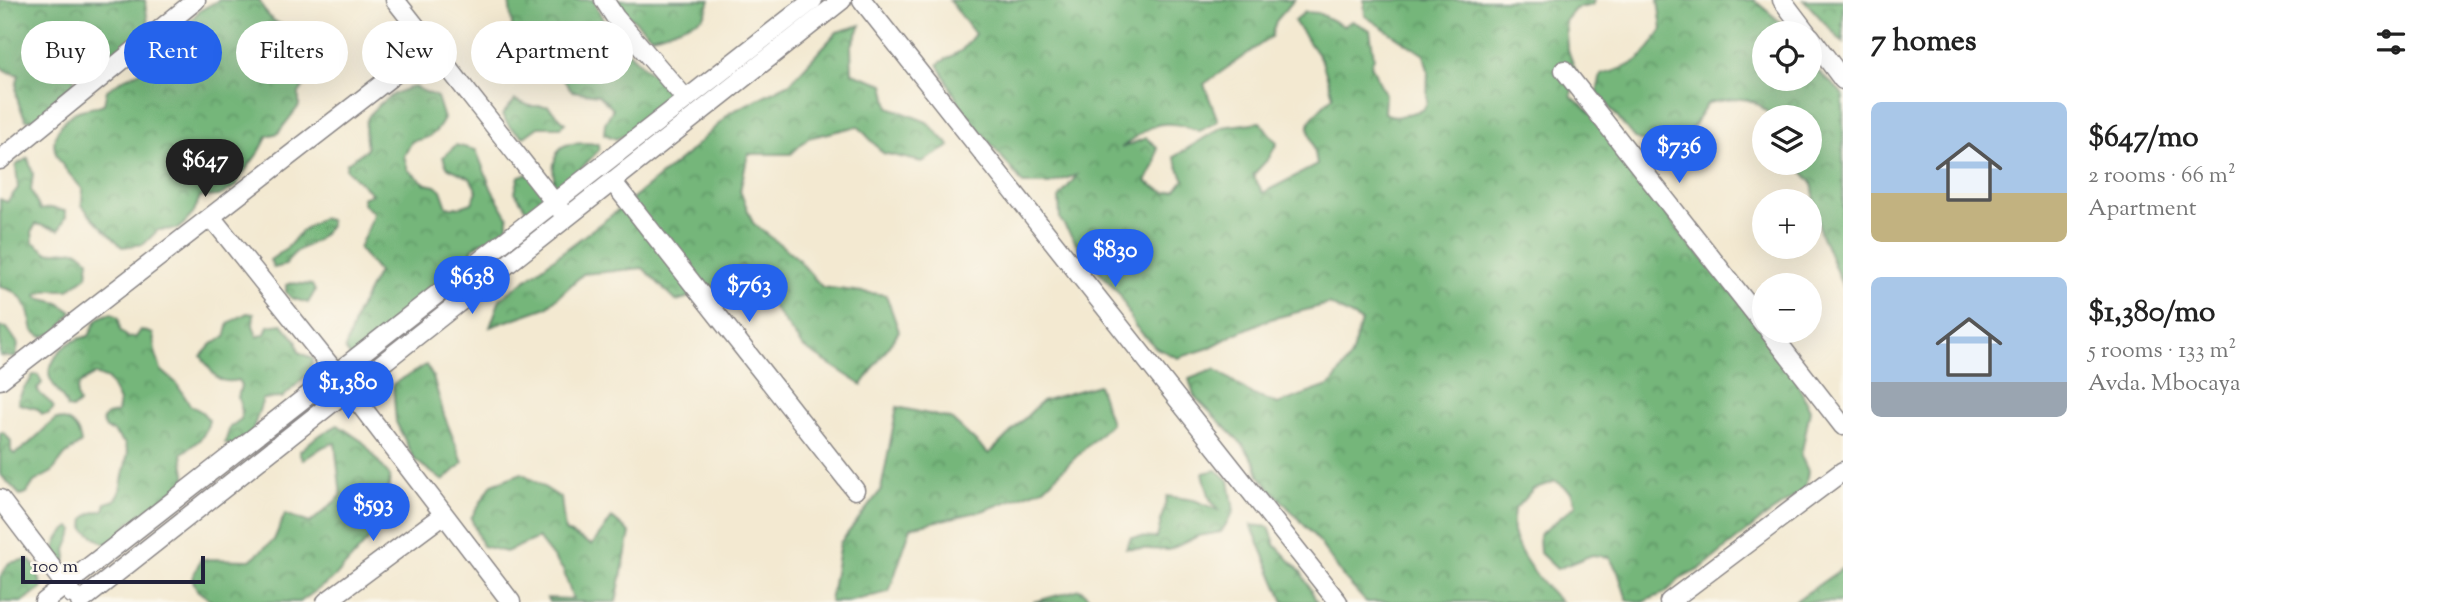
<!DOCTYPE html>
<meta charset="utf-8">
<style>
body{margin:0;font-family:"Sorts Mill Goudy",serif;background:#f6f6f6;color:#222;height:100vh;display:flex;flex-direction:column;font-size:26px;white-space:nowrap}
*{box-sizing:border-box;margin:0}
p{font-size:23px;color:#767676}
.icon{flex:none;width:38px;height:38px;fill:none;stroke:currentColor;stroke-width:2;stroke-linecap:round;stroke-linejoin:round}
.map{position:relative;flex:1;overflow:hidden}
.side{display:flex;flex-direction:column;background:#fff;width:595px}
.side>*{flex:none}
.guide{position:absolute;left:21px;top:21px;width:665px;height:63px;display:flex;gap:14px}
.tools{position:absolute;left:1752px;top:21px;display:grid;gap:14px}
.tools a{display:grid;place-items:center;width:70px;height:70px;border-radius:50%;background:#fff;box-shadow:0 7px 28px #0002;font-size:35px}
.scale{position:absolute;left:21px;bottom:18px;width:184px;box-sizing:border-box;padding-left:7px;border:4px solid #22223b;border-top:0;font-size:19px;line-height:24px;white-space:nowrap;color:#22223b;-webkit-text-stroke:5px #fbf7ec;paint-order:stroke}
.price{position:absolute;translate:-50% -60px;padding:0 16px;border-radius:24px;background:#2563eb;color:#fff;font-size:23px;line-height:46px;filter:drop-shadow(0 2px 4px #0008)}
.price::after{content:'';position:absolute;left:50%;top:42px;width:21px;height:16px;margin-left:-10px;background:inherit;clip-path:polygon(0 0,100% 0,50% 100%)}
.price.current{background:#222;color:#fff}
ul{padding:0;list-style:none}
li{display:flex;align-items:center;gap:21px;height:175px;padding:0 28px}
li span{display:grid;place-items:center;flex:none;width:196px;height:140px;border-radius:10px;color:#555}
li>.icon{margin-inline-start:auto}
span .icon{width:84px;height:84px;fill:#fffc;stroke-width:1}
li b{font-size:30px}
h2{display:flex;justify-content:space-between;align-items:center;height:84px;padding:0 28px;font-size:30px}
.chip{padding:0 24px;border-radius:32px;background:#fff;box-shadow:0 7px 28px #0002;font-size:24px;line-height:63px}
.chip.current{background:#2563eb;color:#fff}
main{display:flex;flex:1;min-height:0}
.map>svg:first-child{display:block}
.forest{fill:url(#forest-crowns);stroke:#4b6c5a;stroke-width:2}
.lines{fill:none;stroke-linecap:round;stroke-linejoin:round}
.minor-casing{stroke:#8a8686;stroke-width:21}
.minor{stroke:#fff;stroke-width:18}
</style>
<main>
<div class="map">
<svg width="1843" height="602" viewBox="0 0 1843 602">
<defs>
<pattern id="forest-crowns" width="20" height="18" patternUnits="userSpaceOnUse" patternTransform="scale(1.75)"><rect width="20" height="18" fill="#74b67a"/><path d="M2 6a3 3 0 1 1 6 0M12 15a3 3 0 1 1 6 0" fill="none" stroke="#5f9465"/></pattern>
</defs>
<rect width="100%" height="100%" fill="#fbf7ec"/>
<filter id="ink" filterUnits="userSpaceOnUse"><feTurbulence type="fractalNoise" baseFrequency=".0143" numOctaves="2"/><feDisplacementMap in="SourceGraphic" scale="14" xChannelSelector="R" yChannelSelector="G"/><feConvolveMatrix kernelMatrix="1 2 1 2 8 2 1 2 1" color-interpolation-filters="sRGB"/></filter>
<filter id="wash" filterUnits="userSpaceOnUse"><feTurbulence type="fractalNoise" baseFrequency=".00686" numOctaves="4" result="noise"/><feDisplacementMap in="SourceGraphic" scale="28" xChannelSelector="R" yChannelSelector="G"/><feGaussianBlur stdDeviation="1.57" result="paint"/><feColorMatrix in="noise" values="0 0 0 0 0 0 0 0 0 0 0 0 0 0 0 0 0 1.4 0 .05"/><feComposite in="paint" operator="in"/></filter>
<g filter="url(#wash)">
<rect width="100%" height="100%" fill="#f3e9d1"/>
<path class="forest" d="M0,0H145L148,23L146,35C135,43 124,50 111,55C90,61 93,53 74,70V100L42,120H26C18,104 13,93 19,75L6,71L0,66Z
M219,0H259C270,26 284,28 311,28L317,69L299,93V106L278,133L267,136C261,156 243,167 236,186L219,196L200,197L193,214L179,229L158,230L144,244L122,247C109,232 94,222 82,205L83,190C67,170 42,151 61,125C65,120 72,113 78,111C87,108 96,107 104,104L107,90L123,79L145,69L154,59L181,39L186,26L199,11Z
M509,0H594C607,38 647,70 677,96L654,122L616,139L604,134L605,123L613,109L598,95L572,91L563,79L552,52L513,34Z
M618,0H710C708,5 707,12 704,16C700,21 659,35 651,36L625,11Z
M949,0H1294L1276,21L1271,37L1204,84L1218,121L1200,131C1159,117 1154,123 1121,148L1146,138L1157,147L1155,164L1146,182L1166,193L1176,190L1184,180L1174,157L1222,127L1260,122L1277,143L1269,158L1253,175L1263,193L1317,165C1312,121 1295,132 1333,96L1322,61L1294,21L1305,12L1318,13L1343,26L1352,21L1370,30L1374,57L1371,65L1385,94L1384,113L1396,117L1423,110L1427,103L1428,70L1424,55L1365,16L1364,0H1595L1592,5L1575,9L1565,21L1567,47L1576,72L1571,96L1597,118L1687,242L1715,271L1792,363L1798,384L1810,410L1801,456L1808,471L1805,490L1766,516L1700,569L1680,579L1665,593L1643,602L1627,600L1618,572L1609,557L1592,555L1557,569L1540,553L1539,535L1576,505L1571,492L1556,481L1533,489L1514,510C1513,517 1512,525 1513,532C1518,556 1544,586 1561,602H1366L1344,578L1317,539L1259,476L1256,464L1242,444L1194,396L1189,379L1215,369L1253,395L1278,404L1331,385L1351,356L1361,321L1329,304L1267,320L1235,334L1209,348L1178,358L1156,348L1134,325L1120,295L1080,249L1060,219L1059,198L1077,175L1049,184H1023C1006,161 986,139 968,116C956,100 947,82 938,64L962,50L975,34Z
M1658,0H1754L1785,26L1790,33H1764V79H1810V64L1840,91L1843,96V287L1820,232L1812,183L1795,163H1810V117H1772C1752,92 1736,99 1708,103L1690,131L1657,147L1634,138L1597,92L1601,75C1637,65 1642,61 1662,29Z
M1804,0H1843V43Z
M861,25L851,47L852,73L884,84L889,107L927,122L950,146L922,162L883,153L858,126L808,138L791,154H748L740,191L753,223L796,257L822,287L886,295L899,331L862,385L803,347L742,265L710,291L676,301L643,268L583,274L547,307L490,327L500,299L613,214L686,155L731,112L790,83L837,32Z
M414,87L437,97L444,119C436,134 429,139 412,141L404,156L408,170L426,184L436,186L441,190L447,207H460L472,203L477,191L470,178L447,167L443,157L456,145L476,150L492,190L508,217V227L503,236L482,242L473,248L465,266L408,309L401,338L380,357L356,365L345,349L357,313L378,272L359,249C362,238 373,222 373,212L364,205L362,198L372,194L346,169L347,163L367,149C366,141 364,129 366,122C372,105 398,90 414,87Z
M515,100L530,106H548L565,123L560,127H538L524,137L510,127L502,115Z
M585,143L598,144L599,150L548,203L527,211L515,192L519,176L527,174L551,184L554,178C552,168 555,148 566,145C572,143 579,144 585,143Z
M28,158L33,174L31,190L40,210L51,208L65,211L66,216L59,230L36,224L32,231L33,242L48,253L77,250L89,260L87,276L68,290H50L37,295L38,298L59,303L72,312L57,332L42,337L33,331C29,310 25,291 0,287V199L7,202L18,188L16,165Z
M321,218L329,220L330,226C326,230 322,236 318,239C305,248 292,250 286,265L274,268L270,260L286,249L301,232Z
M291,283L312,285L315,291L308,303L291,298L286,292V285Z
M112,313L119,318L120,330L128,338L136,337L141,330L153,334L155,351L161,370L176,383L190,405L202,412L209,420C205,439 196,443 182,453L186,481L134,520L130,521L117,540L105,544L84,529L85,518L92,513L104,510L106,503L115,500L119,495L128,453L125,444L113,431L106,429L102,421L107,415L117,413L119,401L108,379L95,374C81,381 72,388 79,403L72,409L67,408C65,397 54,389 50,378C48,372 50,367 53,362C61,345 72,340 89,336C97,320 94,318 112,313Z
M247,313L254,314L253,325L257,337L265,334L268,326L282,324L296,340L299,352L313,359L308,374L282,398L263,399L252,432L234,447L225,443L230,427L241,419L242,411L238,398L241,385L238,380C216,386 212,371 201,356L212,344L225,337L229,323Z
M0,327L7,328L18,344L16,358L0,356Z
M426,365L433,377L444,415L463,463L443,481L414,459L396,422L393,384Z
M33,375H38L42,383L37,389C41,398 50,399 54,408L48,414H42L38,409L19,404L18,400L25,386L28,384Z
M1098,385L1111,423L1044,488L982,511L911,527L889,592L847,602H830L840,543L881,490L897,407L951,419L989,454L1042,401Z
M56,419C71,419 79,429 81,443L65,455L52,472L34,482L27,493L20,495L0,474V433L3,432L11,441V451L14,454C32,445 41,430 56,419Z
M338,425L363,442L390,476L385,522L335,577L300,602H213L197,590L192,578L201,559L250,560L274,540L285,514L310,523L341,496L335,443C323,444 314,454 303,460L299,452L316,437Z
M1216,470L1229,480L1234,511L1221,532L1198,536L1169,550L1126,548L1131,537L1157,538L1167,496L1194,500L1218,510L1210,499L1203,473Z
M522,473L561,498L565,531L592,545L612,518L630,533L616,602H549L547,598L573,599L563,570L538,538L506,552L482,546L471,518L492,484Z
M1251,525L1269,527L1276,546L1301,572L1317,602H1284Z
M70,527L74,530L66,550L67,557L63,565L57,563C51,549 58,535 70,527Z
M28,559L37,569L42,588L22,602H0V577L9,563Z
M1843,568V602H1794Z
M1080,589L1094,602H1033Z"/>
</g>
<g filter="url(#ink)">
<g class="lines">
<g class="minor-casing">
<path id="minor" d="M395,0L562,212
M604,0L615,17L685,98
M862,0L1338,602
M1782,0L1807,33
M1810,36L1843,80
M1564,70L1764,325
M0,160L196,0
M612,181L855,490
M212,218L336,373L511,602
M1769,331L1843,426
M0,380L431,46
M0,499L72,594
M44,602L813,0
M80,602L842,0
M326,602L443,515
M1669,602L1843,471"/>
</g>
<use href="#minor" class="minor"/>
</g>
</g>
</svg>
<div class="tools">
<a><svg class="icon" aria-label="locate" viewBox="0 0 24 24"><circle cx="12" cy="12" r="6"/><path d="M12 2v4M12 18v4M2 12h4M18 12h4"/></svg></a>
<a><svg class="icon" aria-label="layers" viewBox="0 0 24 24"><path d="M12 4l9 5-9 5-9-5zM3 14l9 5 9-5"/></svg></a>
<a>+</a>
<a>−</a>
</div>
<div class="scale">100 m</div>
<b class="price" style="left:1679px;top:185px">$736</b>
<b class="price current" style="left:205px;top:199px">$647</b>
<b class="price" style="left:1115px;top:289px">$830</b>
<b class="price" style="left:472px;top:316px">$638</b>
<b class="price" style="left:749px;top:324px">$763</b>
<b class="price" style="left:348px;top:421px">$1,380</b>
<b class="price" style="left:373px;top:543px">$593</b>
<div class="guide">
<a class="chip">Buy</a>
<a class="chip current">Rent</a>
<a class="chip">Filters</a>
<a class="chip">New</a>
<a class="chip">Apartment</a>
</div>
</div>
<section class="side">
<h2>7 homes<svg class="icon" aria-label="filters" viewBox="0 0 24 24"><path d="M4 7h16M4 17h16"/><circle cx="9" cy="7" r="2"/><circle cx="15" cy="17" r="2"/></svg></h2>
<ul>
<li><span style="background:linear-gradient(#a9c7e8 65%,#c2b280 0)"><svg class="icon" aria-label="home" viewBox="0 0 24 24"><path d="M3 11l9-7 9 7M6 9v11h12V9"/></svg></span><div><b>$647/mo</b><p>2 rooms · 66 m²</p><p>Apartment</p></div></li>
<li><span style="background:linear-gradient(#a9c7e8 75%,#9aa5b1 0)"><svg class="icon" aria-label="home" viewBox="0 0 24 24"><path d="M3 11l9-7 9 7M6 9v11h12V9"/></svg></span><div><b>$1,380/mo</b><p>5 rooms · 133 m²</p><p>Avda. Mbocaya</p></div></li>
</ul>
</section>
</main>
